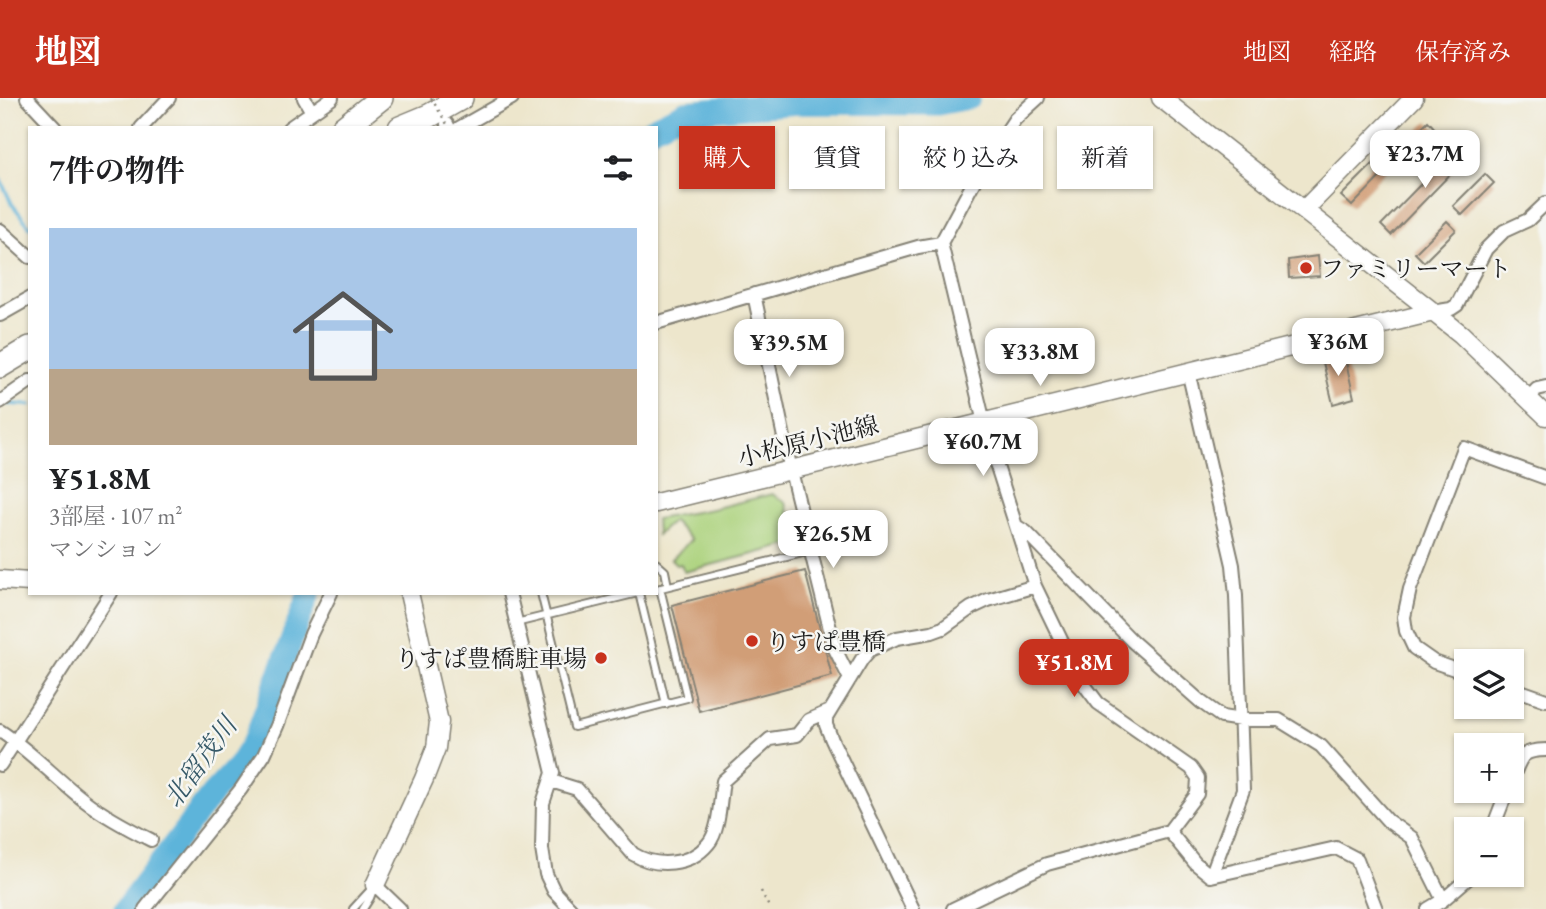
<!DOCTYPE html>
<html lang="ja">
<meta charset="utf-8">
<style>
body{margin:0;font-family:"EB Garamond","Noto Serif JP",serif;background:#f2f2f2;color:#202124;height:100vh;display:flex;flex-direction:column;font-size:26px;white-space:nowrap}
*{box-sizing:border-box;margin:0}
p{font-size:23px;color:#757577}
.icon{flex:none;width:38px;height:38px;fill:none;stroke:currentColor;stroke-width:2;stroke-linecap:round;stroke-linejoin:round}
.map{position:relative;flex:1;overflow:hidden}
.details{position:absolute;left:28px;top:28px;width:630px;height:469px;display:flex;flex-direction:column;background:#fff;border-radius:0px;box-shadow:0 2px 5px #0004}
.details>*{flex:none}
.banner{position:absolute;left:679px;top:28px;width:665px;height:63px;display:flex;gap:14px}
.fabs{position:absolute;left:1454px;top:551px;display:grid;gap:14px}
.fabs a{display:grid;place-items:center;width:70px;height:70px;border-radius:0px;background:#fff;box-shadow:0 2px 5px #0004;font-size:35px}
.price{position:absolute;translate:-50% -60px;padding:0 16px;border-radius:14px;background:#fff;color:#222;font-size:23px;line-height:46px;filter:drop-shadow(0 2px 4px #0008)}
.price::after{content:'';position:absolute;left:50%;top:42px;width:21px;height:16px;margin-left:-10px;background:inherit;clip-path:polygon(0 0,100% 0,50% 100%)}
.price.active{background:#c8321e;color:#fff}
ul{padding:0;list-style:none}
li{display:grid;align-content:center;gap:14px;height:371px;padding:0 21px}
li span{display:grid;place-items:center;height:217px;border-radius:0px;color:#555}
li>.icon{margin-inline-start:auto}
span .icon{width:126px;height:126px;fill:#fffc;stroke-width:1}
li b{font-size:30px}
h2{display:flex;justify-content:space-between;align-items:center;height:84px;padding:0 21px;font-size:30px}
.chip{padding:0 24px;border-radius:0px;background:#fff;box-shadow:0 2px 5px #0004;font-size:24px;line-height:63px}
.chip.active{background:#c8321e;color:#fff}
header{display:flex;align-items:center;gap:42px;box-sizing:border-box;height:98px;padding:0 35px;background:#c8321e;color:#fff}
header strong{font-size:33px}
nav{display:flex;gap:38px;margin-inline-start:auto;font-size:24px}
.map>svg:first-child{display:block}
.green{fill:#abd27c;stroke:#64774c;stroke-width:2}
.lines{fill:none;stroke-linecap:round;stroke-linejoin:round}
.stream{stroke:#5db4da;stroke-width:3.5}
.river{stroke:#5db4da;stroke-width:23}
.building{fill:#d19e77}
.lane-casing{stroke:#848174;stroke-width:10}
.street-casing{stroke:#848174;stroke-width:16}
.secondary-casing{stroke:#848174;stroke-width:21}
.highway-casing{stroke:#848174;stroke-width:26}
.path{stroke:#848174;stroke-width:2.5;stroke-dasharray:2 5;stroke-linecap:butt}
.lane{stroke:#fff;stroke-width:6}
.street{stroke:#fff;stroke-width:12}
.secondary{stroke:#fff;stroke-width:18}
.highway{stroke:#fff;stroke-width:23}
.path-bridge{stroke:#848174;stroke-width:2.5;stroke-dasharray:2 5;stroke-linecap:butt}
.poi-dot{fill:#c8321e;stroke:#f6f6f2;stroke-width:2.5}
.labels{text-anchor:middle;dominant-baseline:central;stroke-width:5;stroke-linejoin:round;paint-order:stroke}
.poi-label{font-size:24px;fill:#1c1c1c;stroke:#f6f6f2;text-anchor:start}
.street-label{font-size:24px;fill:#1c1c1c;stroke:#f6f6f2}
.water-label{font-size:26px;font-style:italic;fill:#365968;stroke:#f6f6f2}
</style>
<header>
<strong>地図</strong>
<nav><a>地図</a><a>経路</a><a>保存済み</a></nav>
</header>
<div class="map">
<svg width="1546" height="811" viewBox="0 0 1546 811">
<rect width="100%" height="100%" fill="#f6f6f2"/>
<filter id="ink" filterUnits="userSpaceOnUse"><feTurbulence type="fractalNoise" baseFrequency=".0143" numOctaves="2"/><feDisplacementMap in="SourceGraphic" scale="14" xChannelSelector="R" yChannelSelector="G"/><feConvolveMatrix kernelMatrix="1 2 1 2 8 2 1 2 1" color-interpolation-filters="sRGB"/></filter>
<filter id="wash" filterUnits="userSpaceOnUse"><feTurbulence type="fractalNoise" baseFrequency=".00686" numOctaves="4" result="noise"/><feDisplacementMap in="SourceGraphic" scale="28" xChannelSelector="R" yChannelSelector="G"/><feGaussianBlur stdDeviation="1.57" result="paint"/><feColorMatrix in="noise" values="0 0 0 0 0 0 0 0 0 0 0 0 0 0 0 0 0 1.4 0 .05"/><feComposite in="paint" operator="in"/></filter>
<g filter="url(#wash)">
<rect width="100%" height="100%" fill="#ede6cc"/>
<path class="green" d="M772,396L786,405L796,445L684,474L681,466L677,467L671,461L691,442L673,423L657,437L656,421L712,411Z"/>
<g class="lines">
<path class="stream" d="M0,81L12,106L30,129
M6,306L30,307"/>
<path class="river" d="M652,30L685,14L800,5L938,6L969,0
M125,811L212,696L239,667L255,641L309,495"/>
</g>
<g id="blocks">
<path class="building" d="M1428,23L1438,34L1404,69L1393,58Z
M1458,48L1468,58L1391,137L1381,127Z
M1376,63L1386,73L1352,108L1341,98Z
M1485,76L1494,85L1462,117L1453,108Z
M1447,123L1456,132L1424,164L1415,155Z
M1318,158L1320,178L1289,180L1288,162Z
M1344,255L1354,300L1333,306L1322,260Z
M805,473L832,578L699,613L672,507Z"/>
</g>
</g>
<g filter="url(#ink)">
<use href="#blocks" fill-opacity="0" stroke="#848174" stroke-width="2"/>
<g class="lines">
<g class="lane-casing">
<path id="lane" d="M656,465L665,473L668,488
M657,491L811,453
M541,495L574,629L687,600L660,490
M639,495L666,606
M516,525L638,495
M353,811L375,787L370,800L363,811"/>
</g>
<g class="street-casing">
<path id="street" d="M27,0L55,30
M304,0L312,14
M447,26L449,30
M141,30L169,0
M289,30L332,0
M459,30L512,0
M0,132L30,159
M754,196L791,373L835,551L850,581
M1433,214L1451,211L1457,207L1486,151L1504,133L1528,122L1546,105
M0,217L30,200
M656,225L918,149L941,145
M1188,273L1233,467L1236,498L1243,692L1211,778
M1528,301L1537,291L1546,289
M0,304L30,283
M1016,428L1026,434L1132,543L1201,604L1222,619L1241,622H1279L1321,648L1388,723L1412,740L1443,802
M509,495L553,675L543,705L542,751L546,776L554,793L571,811
M1466,575L1434,564L1414,550L1406,533L1404,519L1410,491L1464,350L1546,380
M1512,590L1546,602
M0,633C31,653 56,681 85,703C106,719 129,731 151,742
M0,667L111,495
M1512,681C1521,660 1520,652 1546,652
M551,683L577,691L633,756C656,770 690,768 708,746C720,733 720,700 723,683L770,641L797,637L809,622L830,613
M1492,732L1507,693
M1169,733L1195,765L1211,778L1336,750L1357,761L1376,811
M375,787L400,811
M145,811L241,691L264,657L277,628L311,536L331,495
M913,811L832,642L826,627V620L862,561L870,552L897,540L932,534L943,530L971,510L988,502L1035,488
M953,811L1047,766L1169,733L1197,696L1198,680L1191,670L1098,605L1080,581L1035,488L987,337L941,145L977,78L1015,21L1038,0
M1428,811L1443,802L1472,777"/>
</g>
<g class="secondary-casing">
<path id="secondary" d="M1161,0L1461,236L1546,318
M1304,112L1414,0
M656,405L1433,214
M0,482L30,484
M375,787L424,681L436,650L439,624L409,495"/>
</g>
<g class="highway-casing">
<path id="highway" d="M343,30L381,0
M400,30L429,18L461,0
M0,268L30,250"/>
</g>
<path class="path" d="M761,793L770,811"/>
<use href="#lane" class="lane"/>
<use href="#street" class="street"/>
<use href="#secondary" class="secondary"/>
<use href="#highway" class="highway"/>
<path class="path-bridge" d="M431,0L447,26"/>
</g>
</g>
<g class="poi-dot">
<circle cx="1306" cy="170" r="7"/>
<circle cx="752" cy="543" r="7"/>
<circle cx="601" cy="560" r="7"/>
</g>
<g class="labels">
<g class="poi-label">
<text x="1320" y="170">ファミリーマート</text>
<text x="766" y="543">りすぱ豊橋</text>
<text x="587" y="560" text-anchor="end">りすぱ豊橋駐車場</text>
</g>
<g class="street-label">
<text transform="translate(808 343) rotate(-14)">小松原小池線</text>
</g>
<g class="water-label">
<text transform="translate(200 664) rotate(-54)">北留茂川</text>
</g>
</g>
</svg>
<div class="fabs">
<a><svg class="icon" aria-label="layers" viewBox="0 0 24 24"><path d="M12 4l9 5-9 5-9-5zM3 14l9 5 9-5"/></svg></a>
<a>+</a>
<a>−</a>
</div>
<b class="price" style="left:1425px;top:92px">¥23.7M</b>
<b class="price" style="left:1338px;top:280px">¥36M</b>
<b class="price" style="left:789px;top:281px">¥39.5M</b>
<b class="price" style="left:1040px;top:290px">¥33.8M</b>
<b class="price" style="left:983px;top:380px">¥60.7M</b>
<b class="price" style="left:833px;top:472px">¥26.5M</b>
<b class="price active" style="left:1074px;top:601px">¥51.8M</b>
<div class="banner">
<a class="chip active">購入</a>
<a class="chip">賃貸</a>
<a class="chip">絞り込み</a>
<a class="chip">新着</a>
</div>
<section class="details">
<h2>7件の物件<svg class="icon" aria-label="filters" viewBox="0 0 24 24"><path d="M4 7h16M4 17h16"/><circle cx="9" cy="7" r="2"/><circle cx="15" cy="17" r="2"/></svg></h2>
<ul>
<li><span style="background:linear-gradient(#a9c7e8 65%,#b9a48a 0)"><svg class="icon" aria-label="home" viewBox="0 0 24 24"><path d="M3 11l9-7 9 7M6 9v11h12V9"/></svg></span><div><b>¥51.8M</b><p>3部屋 · 107 m²</p><p>マンション</p></div></li>
</ul>
</section>
</div>
